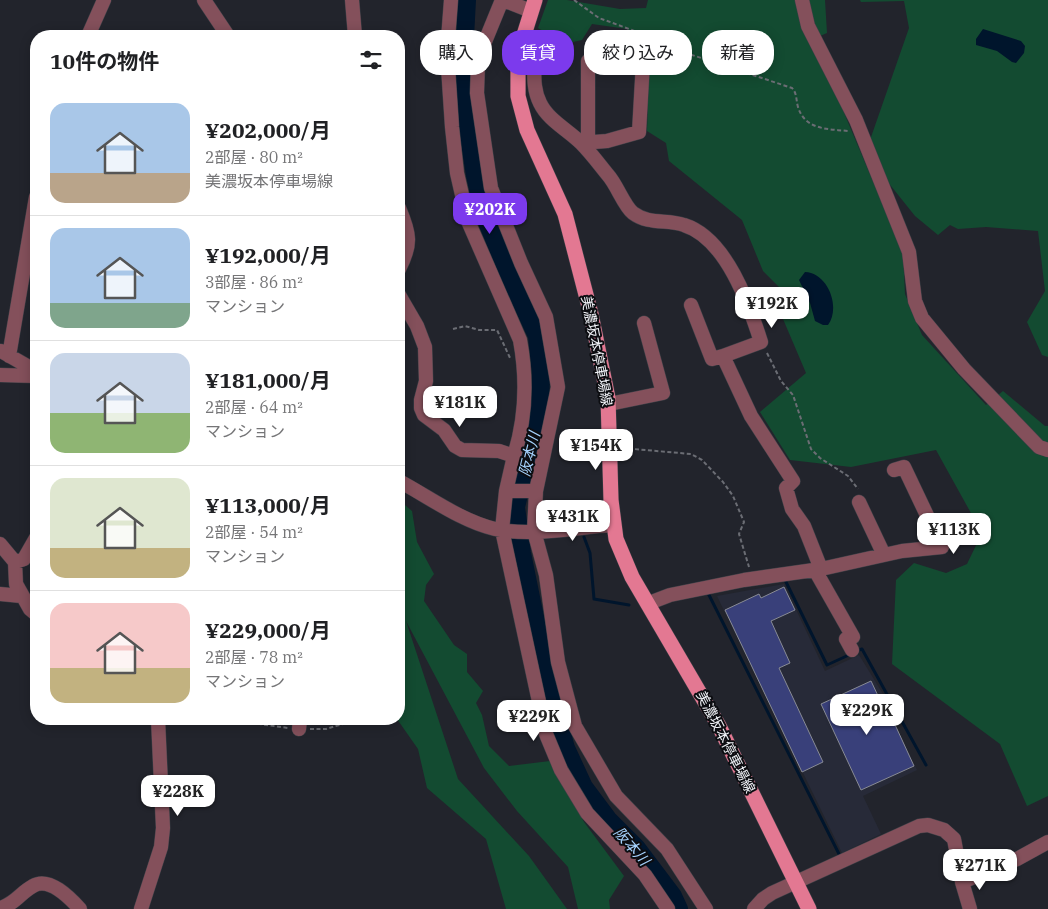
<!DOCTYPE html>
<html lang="ja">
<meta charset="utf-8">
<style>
body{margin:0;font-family:"IBM Plex Serif","Noto Sans JP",serif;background:#f6f6f6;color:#202124;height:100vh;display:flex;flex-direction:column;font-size:19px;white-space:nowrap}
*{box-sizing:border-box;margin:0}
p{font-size:16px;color:#757577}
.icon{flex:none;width:28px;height:28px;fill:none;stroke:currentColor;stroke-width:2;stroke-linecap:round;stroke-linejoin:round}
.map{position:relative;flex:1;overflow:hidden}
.panel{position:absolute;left:30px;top:30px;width:375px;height:695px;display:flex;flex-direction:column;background:#fff;border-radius:20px;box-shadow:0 2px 12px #0003}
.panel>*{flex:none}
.guide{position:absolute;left:420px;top:30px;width:475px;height:45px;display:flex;gap:10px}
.price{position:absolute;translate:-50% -42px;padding:0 11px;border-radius:10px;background:#fff;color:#222;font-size:16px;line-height:32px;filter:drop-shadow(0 1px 2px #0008)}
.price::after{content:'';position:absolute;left:50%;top:30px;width:15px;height:11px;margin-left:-8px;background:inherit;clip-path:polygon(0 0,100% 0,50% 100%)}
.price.current{background:#7c3aed;color:#fff}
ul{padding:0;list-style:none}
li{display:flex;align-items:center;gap:15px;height:125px;padding:0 20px}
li+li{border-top:1px solid #e0e0e0}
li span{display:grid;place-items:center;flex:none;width:140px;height:100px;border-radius:15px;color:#555}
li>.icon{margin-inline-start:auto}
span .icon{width:60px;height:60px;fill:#fffc;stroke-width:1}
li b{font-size:21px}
h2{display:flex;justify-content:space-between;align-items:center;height:60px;padding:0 20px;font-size:21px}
.chip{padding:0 18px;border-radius:20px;background:#fff;box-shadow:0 2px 12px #0003;font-size:18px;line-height:45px}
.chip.current{background:#7c3aed;color:#fff}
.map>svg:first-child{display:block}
.built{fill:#272a38}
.green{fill:#134b31}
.water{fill:#00152c}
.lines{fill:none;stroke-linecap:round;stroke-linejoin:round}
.stream{stroke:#00152c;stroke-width:3}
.river{stroke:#00152c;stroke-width:18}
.building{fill:#39407a;stroke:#888b95}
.minor-casing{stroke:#3f4148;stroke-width:15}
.major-casing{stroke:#3f4148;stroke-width:16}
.path{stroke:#6b6d74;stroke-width:2;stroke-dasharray:4 2.5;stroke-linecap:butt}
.minor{stroke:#84505b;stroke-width:14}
.major{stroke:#e37892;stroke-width:15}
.labels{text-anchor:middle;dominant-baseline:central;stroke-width:4;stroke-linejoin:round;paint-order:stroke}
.street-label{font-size:14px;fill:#eff1f6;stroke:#0c0d11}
.water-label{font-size:15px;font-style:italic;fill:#a4d1fc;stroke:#0c0d11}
</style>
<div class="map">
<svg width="1048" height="909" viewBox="0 0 1048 909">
<rect width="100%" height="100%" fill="#22242c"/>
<path class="built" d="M784,584L825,671L859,655L891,707L888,710L917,770L863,796L881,834L842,853L717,596Z"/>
<path class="green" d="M548,0H567L620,9L646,8L648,0H825L827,33L813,39L903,253L905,294L922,335L986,405L1003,391L1045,426H1048V796L1027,806L1000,744L892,664L896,580L914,563L946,573L967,564L982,533L936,450L851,467L790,460L760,412L806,373L783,319L782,290L763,271L742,220L669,161L666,143L647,131L650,39L627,29L592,24L582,40L564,44L538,28Z
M860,0H1048V357L1042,355L1027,322L1045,291L1038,231L986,227L958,229L950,225L938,235L915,216L887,181L870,140L909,28L904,1L861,2Z
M399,500L412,511L417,542L434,574L426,585L424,601L454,645L467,654V672L483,691L476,703L482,715L489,746L509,766L550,761L584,822L624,876L609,900L610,909H578L568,867L517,811L484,768L406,621L458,779L529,856L567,909H506L486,839L427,788L418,749L397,719H399Z"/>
<path class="water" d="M983,29L1021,41L1025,46L1024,53L1016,63L1012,62L997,51L976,45V39Z
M805,272C828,273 841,307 828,325H823L815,321L810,303L799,280Z"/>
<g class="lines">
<path class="stream" d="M584,537L590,553L594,599L629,605
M783,580H785L827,665L851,654
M708,593L839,854
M856,651L862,649L926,765"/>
<path class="river" d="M467,0L462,92L475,175L483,212L511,280L537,336L541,374L540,408L516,507L522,553L551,696L566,748L584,787L608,819L636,847L673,896L679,909"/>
</g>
<path class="building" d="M784,587L795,610L771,621L790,663L779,668L823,762L802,772L725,610L759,594L761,598Z
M871,681L888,717L891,716L914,766L861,790L821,704Z"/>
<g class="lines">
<g class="minor-casing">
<path id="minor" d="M204,0L228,36
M352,0L355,36
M451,0L447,52L452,127L457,173L468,221L520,340C527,378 526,418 514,456
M502,0L484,44L478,64L477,93L491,188L521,263L546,317L558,387L536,491L534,531L546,575L558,662L575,726L616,796L667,849L706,909
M503,0L531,11
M802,0L808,26L856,120L909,252L915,301L922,318L964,369L1039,447L1048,450
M88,36L104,0
M522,45L527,47L534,55C535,72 532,87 540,103C548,120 568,130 581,143C591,153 599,164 608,175C617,185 624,206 633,213C649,225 667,219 684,225C726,238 749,304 761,342L723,356L751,416L793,481L786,488L792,509L804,526L821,569
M581,143L607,141L639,132L643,62L588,61V142
M399,208C410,234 412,244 399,269
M399,295L417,326L425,347L426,381L421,400V408L424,415L444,430L455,446L462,450L499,451L514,456L506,491L502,530L546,734L561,770L587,813L645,875L668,909
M691,305L712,359L723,356
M1,351L36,371
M9,356L36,197
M0,375L36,376
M609,404L663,393L644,323
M399,481C429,497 461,521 495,529C532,537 576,527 613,525
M506,491H536
M859,502L884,555
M0,544L15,562L16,584L30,609L36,614
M15,562L24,559L36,538
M815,570L853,637L846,639L852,650
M0,594L21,596
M649,603L670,595L744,580L821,569L902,551L942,547L904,467L894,470
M299,729L300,719
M962,882L1017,859L1048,842
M0,908C15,904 20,893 33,886C49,876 70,898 80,909
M141,909L161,847L163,828L158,719
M754,909L763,899L772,893L919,826L928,825L944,830L954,839L962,882L970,909"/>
</g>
<g class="major-casing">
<path id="major" d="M535,0L518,54V96L527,130L565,214L591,314L608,398L611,500L616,539L632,577L719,726L809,909"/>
</g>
<path class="path" d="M574,0L599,18L662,41L677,50L792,88C797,93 796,100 798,107C805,130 828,129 848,131
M453,329L465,326L479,330H497L511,360
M767,353L781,381L793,395L811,449L820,458L848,476L858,489
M622,448L691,454L702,460L723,482L733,496L744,522L739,534L749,567
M239,719L245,722L288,728
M310,729H326L359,719"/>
<use href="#minor" class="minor"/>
<use href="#major" class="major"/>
</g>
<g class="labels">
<g class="street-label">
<text transform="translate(597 351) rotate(79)">美濃坂本停車場線</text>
<text transform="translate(726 742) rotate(63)">美濃坂本停車場線</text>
</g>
<g class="water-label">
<text transform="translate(529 454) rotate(-76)">阪本川</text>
<text transform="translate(632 846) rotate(49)">阪本川</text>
</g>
</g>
</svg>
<b class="price current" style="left:490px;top:235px">¥202K</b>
<b class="price" style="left:772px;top:329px">¥192K</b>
<b class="price" style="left:460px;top:428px">¥181K</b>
<b class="price" style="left:596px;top:471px">¥154K</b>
<b class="price" style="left:573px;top:542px">¥431K</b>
<b class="price" style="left:954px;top:555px">¥113K</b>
<b class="price" style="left:867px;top:736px">¥229K</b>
<b class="price" style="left:534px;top:742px">¥229K</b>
<b class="price" style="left:178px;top:817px">¥228K</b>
<b class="price" style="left:980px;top:891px">¥271K</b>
<div class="guide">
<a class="chip">購入</a>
<a class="chip current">賃貸</a>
<a class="chip">絞り込み</a>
<a class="chip">新着</a>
</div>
<section class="panel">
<h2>10件の物件<svg class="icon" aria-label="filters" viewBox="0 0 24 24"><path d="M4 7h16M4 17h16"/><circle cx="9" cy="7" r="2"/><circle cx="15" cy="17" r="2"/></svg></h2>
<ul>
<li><span style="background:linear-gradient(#a9c7e8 70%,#b9a48a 0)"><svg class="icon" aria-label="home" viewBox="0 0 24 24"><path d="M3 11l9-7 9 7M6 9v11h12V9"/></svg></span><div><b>¥202,000/月</b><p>2部屋 · 80 m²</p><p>美濃坂本停車場線</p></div></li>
<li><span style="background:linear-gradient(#a9c7e8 75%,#7fa58c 0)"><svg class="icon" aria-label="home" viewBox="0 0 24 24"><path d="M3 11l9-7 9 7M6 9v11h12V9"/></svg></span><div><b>¥192,000/月</b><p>3部屋 · 86 m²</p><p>マンション</p></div></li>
<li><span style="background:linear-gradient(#c9d6e8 60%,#8fb573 0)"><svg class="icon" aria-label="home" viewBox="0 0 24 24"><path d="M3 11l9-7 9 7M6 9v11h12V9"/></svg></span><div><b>¥181,000/月</b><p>2部屋 · 64 m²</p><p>マンション</p></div></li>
<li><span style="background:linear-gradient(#dfe7d0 70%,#c2b280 0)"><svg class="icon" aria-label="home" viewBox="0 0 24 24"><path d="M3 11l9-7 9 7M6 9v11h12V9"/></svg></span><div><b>¥113,000/月</b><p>2部屋 · 54 m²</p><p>マンション</p></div></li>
<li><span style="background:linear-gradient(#f6c9c9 65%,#c2b280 0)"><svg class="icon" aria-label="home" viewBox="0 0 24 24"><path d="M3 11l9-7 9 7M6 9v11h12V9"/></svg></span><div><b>¥229,000/月</b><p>2部屋 · 78 m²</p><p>マンション</p></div></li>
</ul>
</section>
</div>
